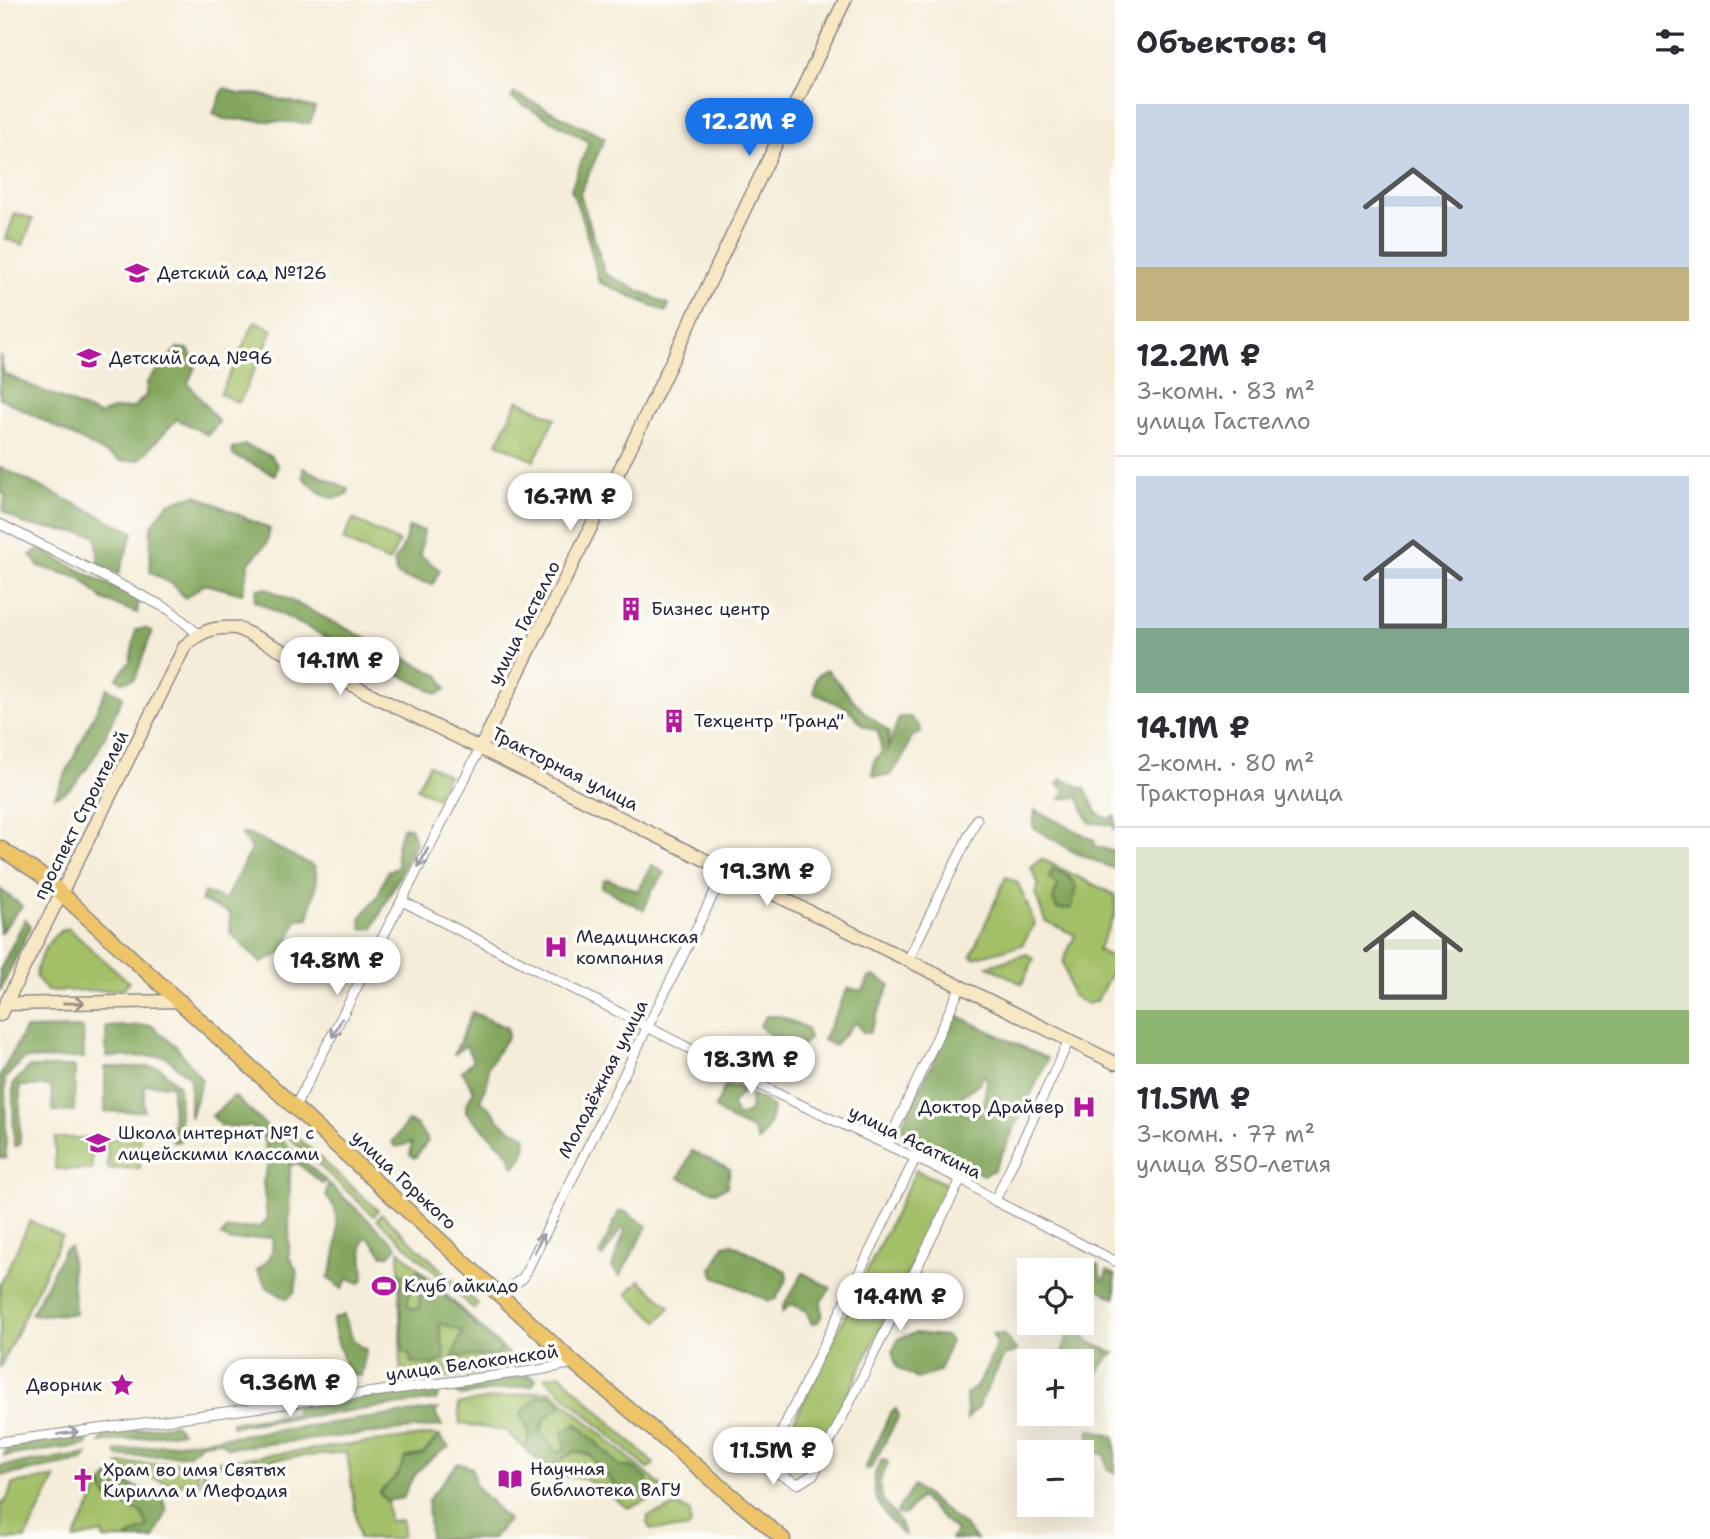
<!DOCTYPE html>
<html lang="ru">
<meta charset="utf-8">
<style>
body{margin:0;font-family:"Shantell Sans",sans-serif;background:#f2f2f3;color:#2b2b33;height:100vh;display:flex;flex-direction:column;font-size:26px;white-space:nowrap}
*{box-sizing:border-box;margin:0}
p{font-size:23px;color:#7c7c81}
.icon{flex:none;width:38px;height:38px;fill:none;stroke:currentColor;stroke-width:2;stroke-linecap:round;stroke-linejoin:round}
.map{position:relative;flex:1;overflow:hidden}
.side{display:flex;flex-direction:column;background:#fff;width:595px}
.side>*{flex:none}
.buttons{position:absolute;left:1017px;top:1258px;display:grid;gap:14px}
.buttons a{display:grid;place-items:center;width:77px;height:77px;border-radius:0px;background:#fff;box-shadow:0 7px 28px #0002;font-size:35px}
.price{position:absolute;translate:-50% -60px;padding:0 16px;border-radius:24px;background:#fff;color:#222;font-size:23px;line-height:46px;filter:drop-shadow(0 2px 4px #0008)}
.price::after{content:'';position:absolute;left:50%;top:42px;width:21px;height:16px;margin-left:-10px;background:inherit;clip-path:polygon(0 0,100% 0,50% 100%)}
.price.current{background:#1a73e8;color:#fff}
ul{padding:0;list-style:none}
li{display:grid;align-content:center;gap:14px;height:371px;padding:0 21px}
li+li{border-top:2px solid #e1e1e2}
li span{display:grid;place-items:center;height:217px;border-radius:0px;color:#555}
li>.icon{margin-inline-start:auto}
span .icon{width:126px;height:126px;fill:#fffc;stroke-width:1}
li b{font-size:30px}
h2{display:flex;justify-content:space-between;align-items:center;height:84px;padding:0 21px;font-size:30px}
main{display:flex;flex:1;min-height:0}
.map>svg:first-child{display:block}
.green{fill:#a3c067;stroke:#627151;stroke-width:2}
.forest{fill:#82a65c;stroke:#52644c;stroke-width:2;fill-rule:evenodd}
.lines{fill:none;stroke-linecap:round;stroke-linejoin:round}
.minor-casing{stroke:#8c888a;stroke-width:11}
.secondary-casing{stroke:#8c888a;stroke-width:15}
.primary-casing{stroke:#8c888a;stroke-width:17}
.minor{stroke:#fff;stroke-width:9}
.secondary{stroke:#f8e7c3;stroke-width:12}
.primary{stroke:#eec469;stroke-width:14}
.oneway{stroke:#9c9ca7}
.oneway2{stroke:#988e86}
.labels{text-anchor:middle;dominant-baseline:central;stroke-width:7;stroke-linejoin:round;paint-order:stroke}
.poi-label{font-size:18px;fill:#22223b;stroke:#fdfcf7;text-anchor:start}
.street-label{font-size:18px;fill:#22223b;stroke:#fdfcf7}
</style>
<main>
<div class="map">
<svg width="1115" height="1539" viewBox="0 0 1115 1539">
<rect width="100%" height="100%" fill="#fdfcf7"/>
<filter id="ink" filterUnits="userSpaceOnUse"><feTurbulence type="fractalNoise" baseFrequency=".0143" numOctaves="2"/><feDisplacementMap in="SourceGraphic" scale="14" xChannelSelector="R" yChannelSelector="G"/><feConvolveMatrix kernelMatrix="1 2 1 2 8 2 1 2 1" color-interpolation-filters="sRGB"/></filter>
<filter id="wash" filterUnits="userSpaceOnUse"><feTurbulence type="fractalNoise" baseFrequency=".00686" numOctaves="4" result="noise"/><feDisplacementMap in="SourceGraphic" scale="28" xChannelSelector="R" yChannelSelector="G"/><feGaussianBlur stdDeviation="1.57" result="paint"/><feColorMatrix in="noise" values="0 0 0 0 0 0 0 0 0 0 0 0 0 0 0 0 0 1.4 0 .05"/><feComposite in="paint" operator="in"/></filter>
<g filter="url(#wash)">
<rect width="100%" height="100%" fill="#f5edd9"/>
<path class="green" d="M15,213L33,219L23,245L6,239Z
M255,321L273,330L239,403L220,394Z
M518,400L555,418L534,461L497,443Z
M353,519L399,542L389,562L343,540Z
M429,765L448,775L436,798L417,788Z
M1041,859L1115,895V915L1098,950L1115,959V965L1097,1001L1087,1004L1072,995L1063,962L1075,935L1045,921L1035,893L1039,885L1031,868Z
M1006,877L1018,883L1035,924L1022,945L974,958L971,956Z
M68,928L129,982L122,990L47,991L36,977C37,959 50,933 68,928Z
M1027,954L1034,959L1022,984L988,966Z
M289,1130L378,1210L374,1216L287,1136Z
M140,1137V1168L108,1169L107,1138Z
M55,1138H92V1170L55,1169Z
M916,1170L950,1186L824,1443L791,1427Z
M382,1214L478,1304L474,1309L377,1219Z
M30,1221L62,1236L0,1368V1285Z
M399,1250L522,1367L401,1383Z
M640,1280L670,1307L658,1321L627,1294Z
M560,1374L654,1464L648,1469L544,1377Z
M542,1391H552L661,1486L660,1496L628,1508C616,1501 607,1491 595,1484C580,1474 562,1480 547,1469L575,1451L590,1455L606,1477L634,1468L620,1466L577,1424L566,1447L558,1454L540,1431L547,1416L537,1400L521,1413L530,1434L525,1449L506,1431L460,1424L458,1404Z
M430,1435L439,1436L423,1454L405,1458L398,1475L379,1493L387,1501L389,1521L402,1520L403,1535L396,1539H359L347,1452L206,1466V1484H202V1463Z
M198,1463V1484H171L123,1469L118,1464Z
M56,1477L25,1539H0L2,1516L0,1506L7,1499L13,1484Z
M101,1485L107,1497L143,1513L148,1528L125,1539H104L102,1533L74,1539Z
M677,1506L690,1511L691,1524L688,1529H651L647,1523L648,1516Z"/>
<path class="forest" d="M224,88L239,94H258L315,108L310,123L224,119L213,114Z
M514,93L605,138L580,193L605,274L669,305L666,312L599,282L584,223L571,189L589,142L511,98Z
M177,348L188,349L196,365L188,383L219,422L208,435L177,419L139,460L121,461L0,398V354L4,374L99,415L115,409L133,408L146,395L147,382Z
M245,445L271,456L278,466L275,475L233,455L232,449Z
M0,467L133,532L119,574L99,565L96,535L26,525L3,511L5,495L0,492Z
M303,468L349,489L347,494C330,505 314,489 303,477Z
M196,495L270,529L267,543L249,563L242,594L205,584L185,598L173,585L150,572L151,527L168,503Z
M409,527L424,531L420,555L440,570L433,584L402,578L396,573L394,561L403,547Z
M38,549L139,600L137,613L103,600L82,579L38,566L30,555Z
M266,588L440,676L446,689L438,694L255,601L257,589Z
M145,628L152,632L135,679L122,682L117,678L130,661L136,630Z
M827,670L864,712L889,732L887,751L899,717H910L920,727L921,733L912,736L903,758L889,776H875L873,774L874,761L882,752L878,731L864,726L847,708L814,693C814,681 814,675 827,670Z
M107,688L123,696C111,722 85,791 55,796Z
M1061,779L1085,789L1098,814L1108,819L1115,816V830L1112,825L1089,822L1078,797L1060,799L1065,790L1057,784Z
M1035,810L1094,840L1095,846L1115,852V869L1074,852L1033,827Z
M410,827L416,843L373,928L362,929L360,918L378,896L387,872L398,867L396,851L402,828Z
M241,834H250L315,867C320,891 310,896 309,918L297,919L284,952L261,963L230,933V913L201,901L204,892L225,900L251,849Z
M652,865L665,873L652,890L644,910L601,887L604,880L608,879L638,891Z
M1053,869L1068,876L1076,885L1072,908L1057,909L1053,899L1058,886L1049,878Z
M0,889L22,906L0,933Z
M25,919L31,926L0,991V970Z
M874,976L890,985L869,1033L863,1032L856,1022L834,1046L823,1040L848,988L863,991L869,978Z
M472,1012L507,1028L508,1036L488,1067V1080L480,1101C496,1110 496,1120 506,1126C513,1132 521,1130 526,1138L524,1156L514,1167L509,1154L466,1112V1104L474,1091L462,1071L473,1061L466,1045L454,1055Z
M956,1015L1048,1059L994,1170L983,1175L903,1135L902,1125ZM983,1075L987,1079C986,1092 984,1105 976,1115L964,1114L960,1107L961,1097L979,1083Z
M766,1016H780L807,1028L809,1039L799,1047L772,1036L759,1026Z
M151,1025L177,1047L202,1080L190,1118V1078L165,1056L106,1057V1027Z
M83,1028L84,1058L24,1059L5,1078L6,1158H0V1076L25,1029Z
M29,1067H75L74,1112L53,1111L51,1086H20V1145L14,1146L13,1084Z
M105,1067H159L179,1086L180,1141L173,1142L172,1085H144V1111L105,1112Z
M725,1086H737L743,1091L732,1104L737,1117L750,1111L751,1095L763,1099L773,1108L769,1126L758,1142L753,1130L732,1121L715,1108Z
M234,1096L326,1181L323,1184L297,1163L290,1166L289,1257L298,1273L295,1291L287,1299L268,1288L257,1270C271,1260 274,1254 272,1237L231,1241L221,1236L227,1229L260,1227L267,1220L263,1182L269,1161L262,1133L252,1127L221,1126L212,1116Z
M408,1121L416,1124L428,1141L415,1158L410,1155L412,1143L396,1147L392,1143Z
M692,1151L730,1169L727,1187L715,1192L679,1178Z
M328,1183L397,1246L390,1255H383L369,1238H365L362,1247L364,1279L360,1283L348,1278L342,1289L328,1278C337,1261 340,1229 335,1210C334,1204 329,1201 326,1196Z
M619,1211L626,1212L647,1226L620,1276L612,1267L625,1230L621,1228L603,1257L600,1254Z
M732,1244L786,1271L787,1278L776,1299L769,1301L714,1276L712,1269L724,1245Z
M70,1247L75,1314L31,1315L64,1250Z
M1092,1263L1099,1266L1101,1280H1104L1107,1271L1115,1275V1298L1090,1285L1085,1276Z
M418,1271L501,1348L499,1355L453,1357L462,1331L440,1323C438,1337 446,1346 444,1359L432,1365L411,1362L410,1355L403,1351L399,1275L406,1274L412,1282L407,1304L412,1309H419L420,1291L411,1279Z
M803,1273L831,1288L821,1301L822,1315L818,1322L812,1324L806,1311L791,1304L782,1312L783,1306Z
M344,1315L353,1340L366,1350L361,1376L346,1373C345,1354 333,1338 333,1319Z
M1052,1323H1066L1093,1344L1115,1353C1091,1370 1098,1387 1082,1402V1362L1059,1361L1068,1335Z
M915,1333L945,1336L951,1341L939,1371L917,1379L897,1367L892,1352L899,1338Z
M992,1334L1004,1335L1017,1351L1004,1356L978,1407L967,1419L966,1394C984,1385 988,1361 997,1343Z
M527,1375L536,1378L533,1385L461,1396L454,1392L458,1385Z
M432,1389L439,1394L436,1400L232,1426V1422L296,1414L295,1407Z
M550,1394L563,1405L547,1416L540,1431L558,1453L566,1447L562,1432L577,1424L620,1466L634,1468L647,1479L644,1497L621,1492L590,1455L575,1451L547,1469L525,1449L530,1434L521,1413L539,1396Z
M438,1409L435,1413L442,1426L228,1448L221,1441L201,1443L189,1455L118,1457L116,1451Z
M896,1409L899,1416L871,1468L865,1469L890,1413Z
M175,1424L182,1432L100,1443L103,1434Z
M1090,1429L1115,1437V1473L1107,1468L1105,1455L1095,1452L1090,1459H1086Z
M87,1436L88,1445L4,1456L8,1446Z
M439,1436L449,1447C428,1458 411,1475 403,1498L387,1501L379,1493L398,1475L405,1458L423,1454Z
M88,1454L83,1461L0,1476V1466Z
M882,1459L888,1462C887,1468 883,1472 881,1478C874,1504 901,1514 905,1535C897,1532 896,1526 890,1520C874,1502 868,1481 882,1459Z
M458,1463L472,1468L475,1485L508,1520L492,1539H430L428,1500Z
M109,1476L162,1498L167,1511L154,1539H125L148,1527L142,1513L107,1497L101,1485Z
M914,1486L967,1528L976,1539H951L956,1531L920,1497L906,1514L898,1515L897,1511Z"/>
</g>
<g filter="url(#ink)">
<g class="lines">
<g class="minor-casing">
<path id="minor" d="M0,524L170,610L198,634
M402,901L784,1097L967,1182L995,1201L1115,1261
M908,960L977,819
M296,1105L481,747
M887,1145L961,986
M916,1157L773,1449L774,1471L798,1484L814,1474L961,1179
M995,1201L1069,1040
M499,1295L523,1278L726,869
M0,1442L539,1370L574,1363"/>
</g>
<g class="secondary-casing">
<path id="secondary" d="M481,747L622,465L845,0
M6,1004L181,1001
M0,1015L185,646C202,630 214,627 237,628L1115,1063"/>
</g>
<g class="primary-casing">
<path id="primary" d="M0,848L41,875L574,1363L783,1539"/>
</g>
<use href="#minor" class="minor"/>
<use href="#secondary" class="secondary"/>
<use href="#primary" class="primary"/>
</g>
<defs><path id="oneway-shaft" d="M-6 0H5M1.5-3L5.5 0L1.5 3" fill="none" stroke-width="1.6" stroke-linecap="round" stroke-linejoin="round" transform="scale(1.75)"/></defs>
<g class="oneway">
<use href="#oneway-shaft" transform="translate(423 858) rotate(117)"/>
<use href="#oneway-shaft" transform="translate(337 1028) rotate(117)"/>
<use href="#oneway-shaft" transform="translate(539 1243) rotate(-64)"/>
<use href="#oneway-shaft" transform="translate(68 1433) rotate(-8)"/>
</g>
<use class="oneway2" href="#oneway-shaft" transform="translate(74 1003) rotate(-1)"/>
</g>
<defs>
<g id="school-bare" transform="scale(1.89)"><path d="M0-5L7-2L0 1L-7-2ZM-4 1L0 2.5L4 1V4Q0 6-4 4Z" fill="#b5179e" stroke="#fdfcf7" stroke-width="2.5" paint-order="stroke"/></g>
<g id="building-bare" transform="scale(1.89)"><path d="M-4-6H4V6H1V3H-1V6H-4ZM-2.5-4.3h1.7v1.8h-1.7ZM.8-4.3h1.7v1.8H.8ZM-2.5-1h1.7V.8h-1.7ZM.8-1h1.7V.8H.8Z" fill="#b5179e" stroke="#fdfcf7" stroke-width="2.5" paint-order="stroke"/></g>
<g id="hospital-bare" transform="scale(1.89)"><path d="M-5-5h3v3.5h4V-5h3V5h-3V1.5h-4V5h-3Z" fill="#b5179e" stroke="#fdfcf7" stroke-width="2.5" paint-order="stroke"/></g>
<g id="stadium-bare" transform="scale(1.89)"><path d="M0-5a6.5 5 0 1 0 0 10a6.5 5 0 1 0 0-10ZM-3.5-1.8h7v3.6h-7Z" fill="#b5179e" stroke="#fdfcf7" stroke-width="2.5" paint-order="stroke"/></g>
<g id="sight-bare" transform="scale(1.89)"><path d="M0-6L1.8-2.2L6-1.7L2.9 1.2L3.7 5.4L0 3.3L-3.7 5.4L-2.9 1.2L-6-1.7L-1.8-2.2Z" fill="#b5179e" stroke="#fdfcf7" stroke-width="2.5" paint-order="stroke"/></g>
<g id="library-bare" transform="scale(1.89)"><path d="M-6-4Q-3-5.5-.7-3.5V5Q-3 3-6 4ZM6-4Q3-5.5 .7-3.5V5Q3 3 6 4Z" fill="#b5179e" stroke="#fdfcf7" stroke-width="2.5" paint-order="stroke"/></g>
<g id="church-bare" transform="scale(1.89)"><path d="M-1.2-6h2.4v3.5h3.3v2.4h-3.3V6h-2.4V-.1h-3.3v-2.4h3.3Z" fill="#b5179e" stroke="#fdfcf7" stroke-width="2.5" paint-order="stroke"/></g>
</defs>
<g fill-rule="evenodd">
<use href="#school-bare" x="137" y="273"/>
<use href="#school-bare" x="89" y="358"/>
<use href="#building-bare" x="631" y="609"/>
<use href="#building-bare" x="674" y="721"/>
<use href="#hospital-bare" x="556" y="947"/>
<use href="#hospital-bare" x="1084" y="1107"/>
<use href="#school-bare" x="98" y="1143"/>
<use href="#stadium-bare" x="384" y="1286"/>
<use href="#sight-bare" x="122" y="1385"/>
<use href="#library-bare" x="510" y="1479"/>
<use href="#church-bare" x="83" y="1480"/>
</g>
<g class="labels">
<g class="poi-label">
<text x="157" y="273">Детский сад №126</text>
<text x="109" y="358">Детский сад №96</text>
<text x="651" y="609">Бизнес центр</text>
<text x="694" y="721">Техцентр "Гранд"</text>
<text x="576" y="937">Медицинская<tspan x="576" dy="21">компания</tspan></text>
<text x="1064" y="1107" text-anchor="end">Доктор Драйвер</text>
<text x="118" y="1133">Школа интернат №1 с<tspan x="118" dy="21">лицейскими классами</tspan></text>
<text x="404" y="1286">Клуб айкидо</text>
<text x="102" y="1385" text-anchor="end">Дворник</text>
<text x="530" y="1469">Научная<tspan x="530" dy="21">библиотека ВлГУ</tspan></text>
<text x="103" y="1470">Храм во имя Святых<tspan x="103" dy="21">Кирилла и Мефодия</tspan></text>
</g>
<g class="street-label">
<text transform="translate(524 623) rotate(-63)">улица Гастелло</text>
<text transform="translate(565 769) rotate(27)">Тракторная улица</text>
<text transform="translate(81 815) rotate(-63)">проспект Строителей</text>
<text transform="translate(603 1079) rotate(-63)">Молодёжная улица</text>
<text transform="translate(915 1142) rotate(26)">улица Асаткина</text>
<text transform="translate(404 1180) rotate(43)">улица Горького</text>
<text transform="translate(472 1363) rotate(-8)">улица Белоконской</text>
</g>
</g>
</svg>
<div class="buttons">
<a><svg class="icon" aria-label="locate" viewBox="0 0 24 24"><circle cx="12" cy="12" r="6"/><path d="M12 2v4M12 18v4M2 12h4M18 12h4"/></svg></a>
<a>+</a>
<a>−</a>
</div>
<b class="price current" style="left:749px;top:158px">12.2M ₽</b>
<b class="price" style="left:570px;top:533px">16.7M ₽</b>
<b class="price" style="left:340px;top:697px">14.1M ₽</b>
<b class="price" style="left:767px;top:908px">19.3M ₽</b>
<b class="price" style="left:337px;top:997px">14.8M ₽</b>
<b class="price" style="left:751px;top:1096px">18.3M ₽</b>
<b class="price" style="left:900px;top:1333px">14.4M ₽</b>
<b class="price" style="left:290px;top:1419px">9.36M ₽</b>
<b class="price" style="left:773px;top:1487px">11.5M ₽</b>
</div>
<section class="side">
<h2>Объектов: 9<svg class="icon" aria-label="filters" viewBox="0 0 24 24"><path d="M4 7h16M4 17h16"/><circle cx="9" cy="7" r="2"/><circle cx="15" cy="17" r="2"/></svg></h2>
<ul>
<li><span style="background:linear-gradient(#c9d6e8 75%,#c2b280 0)"><svg class="icon" aria-label="home" viewBox="0 0 24 24"><path d="M3 11l9-7 9 7M6 9v11h12V9"/></svg></span><div><b>12.2M ₽</b><p>3-комн. · 83 m²</p><p>улица Гастелло</p></div></li>
<li><span style="background:linear-gradient(#c9d6e8 70%,#7fa58c 0)"><svg class="icon" aria-label="home" viewBox="0 0 24 24"><path d="M3 11l9-7 9 7M6 9v11h12V9"/></svg></span><div><b>14.1M ₽</b><p>2-комн. · 80 m²</p><p>Тракторная улица</p></div></li>
<li><span style="background:linear-gradient(#dfe7d0 75%,#8fb573 0)"><svg class="icon" aria-label="home" viewBox="0 0 24 24"><path d="M3 11l9-7 9 7M6 9v11h12V9"/></svg></span><div><b>11.5M ₽</b><p>3-комн. · 77 m²</p><p>улица 850-летия</p></div></li>
</ul>
</section>
</main>
